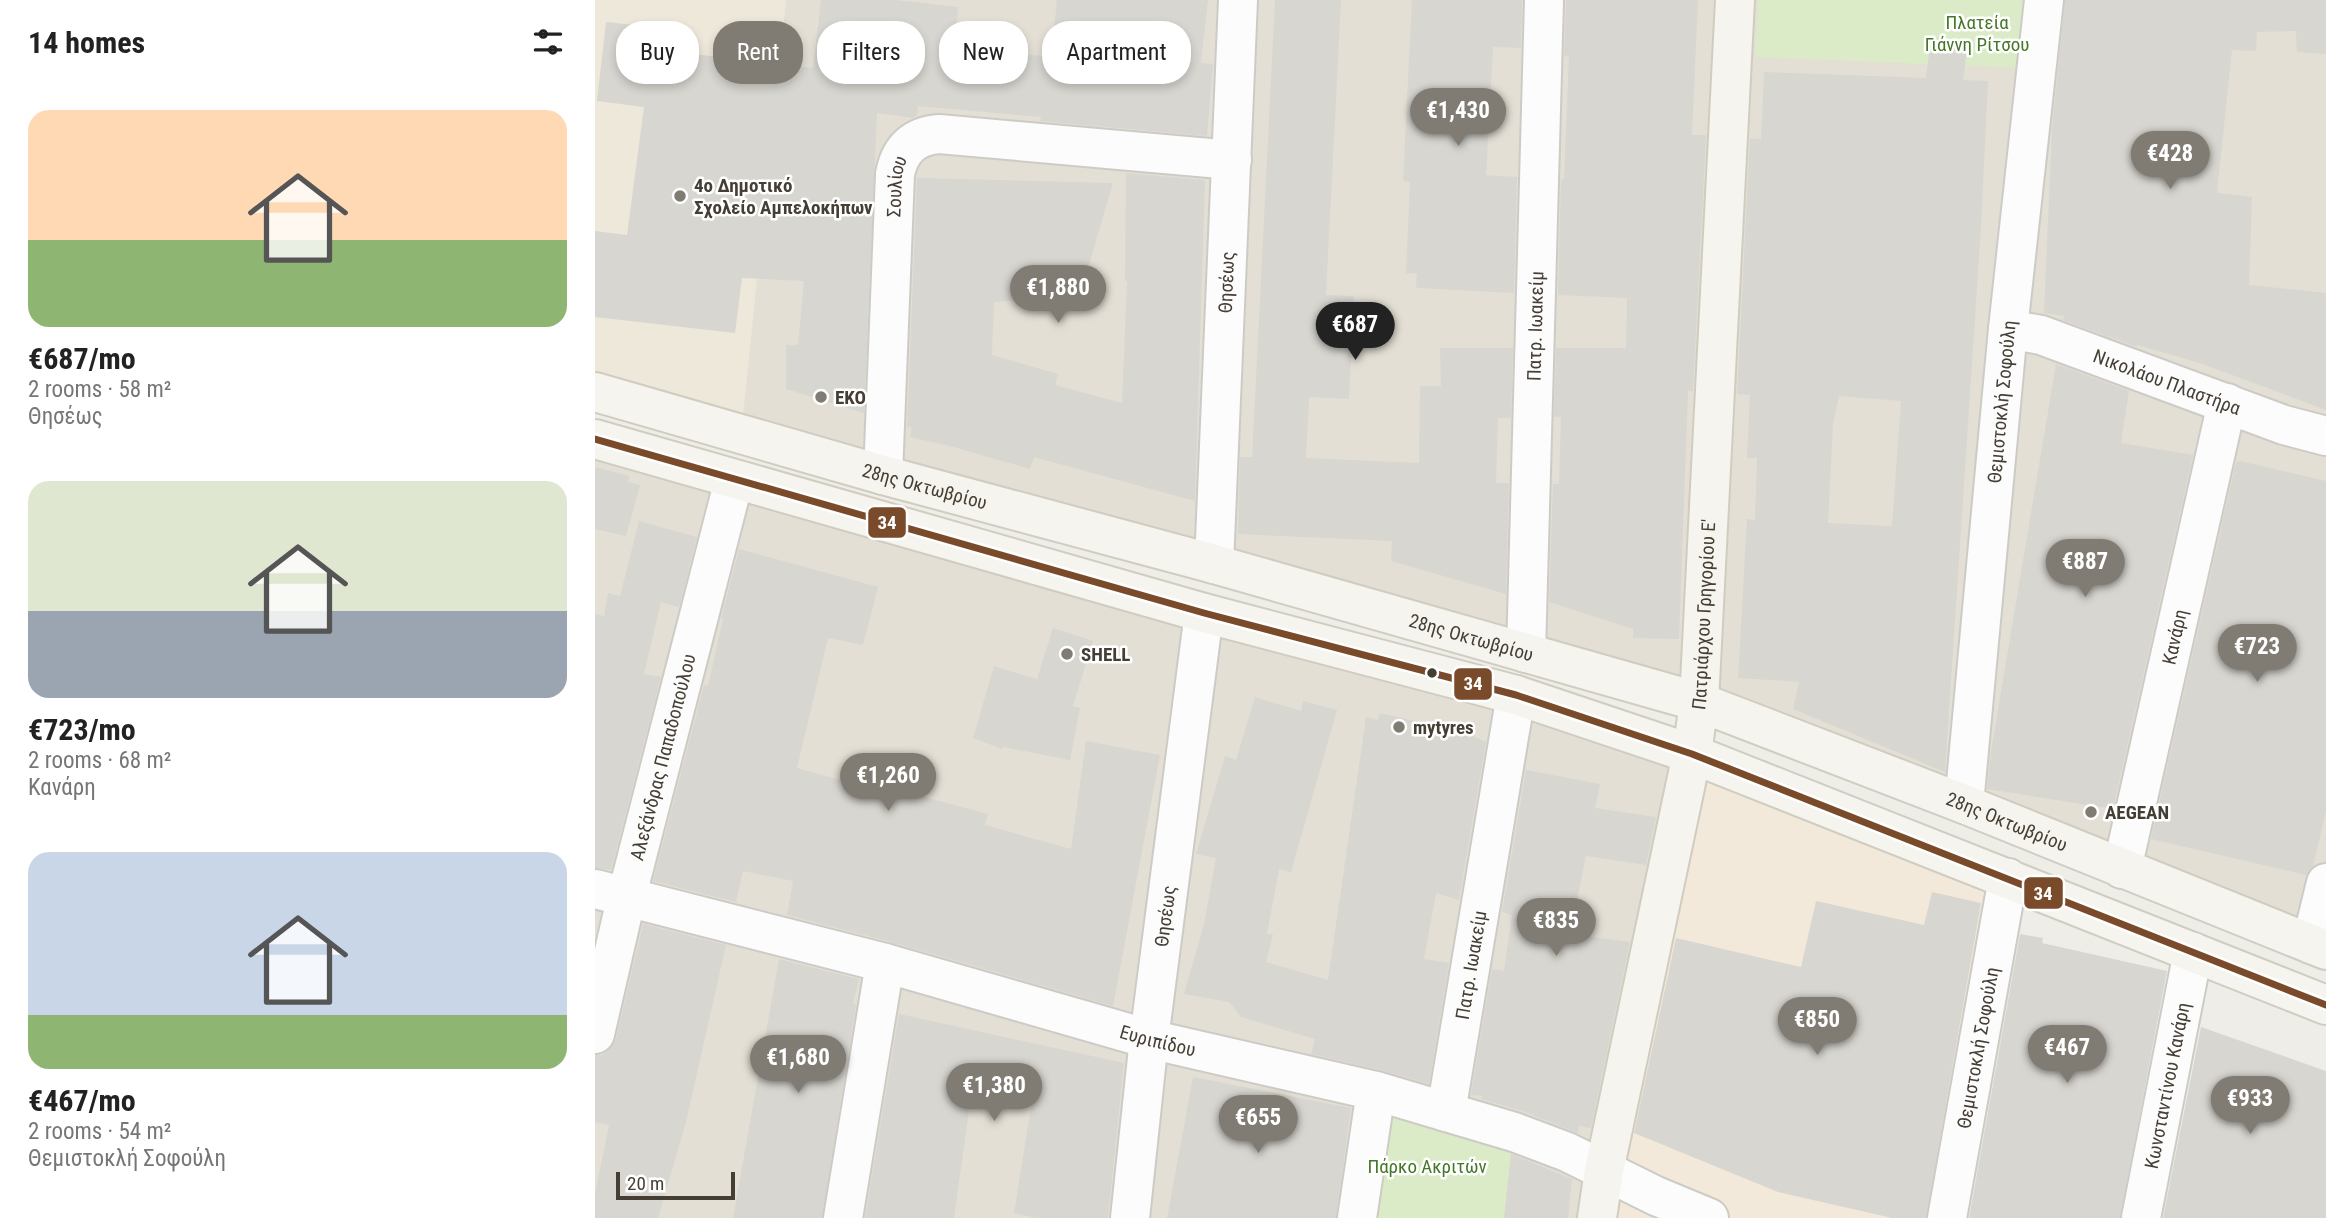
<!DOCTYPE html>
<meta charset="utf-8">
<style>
body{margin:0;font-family:"Roboto Condensed",sans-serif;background:#f2f2f2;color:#222;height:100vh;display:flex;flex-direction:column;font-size:26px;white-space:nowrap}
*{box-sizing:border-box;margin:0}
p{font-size:23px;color:#767676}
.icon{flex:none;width:38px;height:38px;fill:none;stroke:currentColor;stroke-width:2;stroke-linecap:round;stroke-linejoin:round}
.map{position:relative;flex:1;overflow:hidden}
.details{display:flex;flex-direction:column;background:#fff;width:595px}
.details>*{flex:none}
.banner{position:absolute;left:21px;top:21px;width:665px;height:63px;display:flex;gap:14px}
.scale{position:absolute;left:21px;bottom:18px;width:119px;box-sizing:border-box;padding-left:7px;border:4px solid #453e34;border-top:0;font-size:19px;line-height:24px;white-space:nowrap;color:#453e34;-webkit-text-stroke:5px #fff;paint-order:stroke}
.price{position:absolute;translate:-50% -60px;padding:0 16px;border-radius:24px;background:#807b73;color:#fff;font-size:23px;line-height:46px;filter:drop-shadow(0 2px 4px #0008)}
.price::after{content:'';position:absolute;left:50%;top:42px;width:21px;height:16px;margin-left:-10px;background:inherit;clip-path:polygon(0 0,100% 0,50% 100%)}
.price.active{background:#222;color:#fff}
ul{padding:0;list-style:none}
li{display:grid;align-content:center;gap:14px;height:371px;padding:0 28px}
li span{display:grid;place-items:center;height:217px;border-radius:21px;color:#555}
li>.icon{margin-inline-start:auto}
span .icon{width:126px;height:126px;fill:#fffc;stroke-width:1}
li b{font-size:30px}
h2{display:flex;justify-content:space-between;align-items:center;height:84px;padding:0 28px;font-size:30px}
.pill{padding:0 24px;border-radius:28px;background:#fff;box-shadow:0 4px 10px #0003;font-size:24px;line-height:63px}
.pill.active{background:#807b73;color:#fff}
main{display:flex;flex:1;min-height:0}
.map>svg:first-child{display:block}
.residential{fill:#e3dfd5}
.commercial{fill:#f2e9da}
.education{fill:#ede8da}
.green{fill:#dbeac7}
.building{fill:#d8d6d0;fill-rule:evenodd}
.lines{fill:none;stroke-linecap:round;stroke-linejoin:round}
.street-casing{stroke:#cdcbc5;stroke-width:42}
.secondary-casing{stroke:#d0ccc0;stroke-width:42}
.street{stroke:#fcfcfc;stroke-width:38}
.secondary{stroke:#f6f4ee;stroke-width:38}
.bus-1-casing{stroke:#fff;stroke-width:12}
.bus-1{stroke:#7a4b2a;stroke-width:7}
.poi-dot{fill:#807b73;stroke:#fff;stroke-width:2.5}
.bus-dot{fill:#453e34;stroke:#fff;stroke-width:2.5}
.labels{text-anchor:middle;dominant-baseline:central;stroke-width:5;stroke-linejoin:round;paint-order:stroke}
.park-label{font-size:19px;fill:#447727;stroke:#fff}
.poi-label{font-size:19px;font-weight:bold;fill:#453e34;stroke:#fff;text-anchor:start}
.street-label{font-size:19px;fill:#453e34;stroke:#fff}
.line-badge{stroke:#fff;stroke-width:2.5}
.badge-label{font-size:19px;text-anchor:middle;font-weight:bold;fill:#fff}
</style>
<main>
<section class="details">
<h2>14 homes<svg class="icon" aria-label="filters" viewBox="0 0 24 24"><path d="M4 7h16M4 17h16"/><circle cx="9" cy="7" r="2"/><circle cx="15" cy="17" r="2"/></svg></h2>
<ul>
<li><span style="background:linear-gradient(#ffd9b3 60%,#8fb573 0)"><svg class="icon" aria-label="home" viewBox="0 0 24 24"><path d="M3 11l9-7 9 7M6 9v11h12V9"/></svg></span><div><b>€687/mo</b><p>2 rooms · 58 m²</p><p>Θησέως</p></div></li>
<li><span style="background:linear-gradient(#dfe7d0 60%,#9aa5b1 0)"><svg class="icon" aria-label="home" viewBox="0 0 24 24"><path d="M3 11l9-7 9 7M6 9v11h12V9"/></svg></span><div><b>€723/mo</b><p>2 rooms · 68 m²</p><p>Κανάρη</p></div></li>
<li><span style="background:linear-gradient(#c9d6e8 75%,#8fb573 0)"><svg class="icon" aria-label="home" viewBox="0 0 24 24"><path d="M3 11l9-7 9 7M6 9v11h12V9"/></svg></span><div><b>€467/mo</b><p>2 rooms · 54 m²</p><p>Θεμιστοκλή Σοφούλη</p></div></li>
</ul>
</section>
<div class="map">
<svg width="1731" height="1218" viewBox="0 0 1731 1218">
<rect width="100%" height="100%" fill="#eeede8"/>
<path class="residential" d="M0,0H1731V950L1104,702L146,435Z
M0,439L1090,754L996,1218H0Z"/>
<path class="commercial" d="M1104,773L1403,885L1341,1218H1010Z"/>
<path class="education" d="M0,0H191L146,435L0,392Z"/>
<path class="green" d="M1163,0H1432L1429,68L1160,57Z
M787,1098L921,1138L909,1218H770Z"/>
<path class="building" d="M226,0H300L363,7L359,47L456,57L462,0H613L606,63L618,64L612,136L445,121L446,117L323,106L322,116L318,118L282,113L269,413L191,389V345H203L209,281L147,278L140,333L0,317V231L32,235L49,107L2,101L11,22L77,29L74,51L218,68Z
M680,0H746L731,295L759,296L754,399L714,397L711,458L824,463L825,386H846L845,348H918L916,418H903L901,483H914L911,594L796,561L797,541L643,534L645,457H657Z
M817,0H927L926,48L898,47L891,175L922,177L919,293L821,288L822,274L811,273L815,182L808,181Z
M971,0H1103L1097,135H1111L1098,391H1093L1084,639L1038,638V629L954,602L958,484H964L966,417H959L961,348H1031L1032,298L963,295L966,179H969L974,56H969Z
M1470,0H1731V54L1702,52L1701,31L1662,32L1661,51L1637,50L1622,193L1657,197L1654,285L1731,293V410L1605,363L1542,345V347L1468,320L1469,316L1449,313L1457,129Z
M1336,38L1373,42L1368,80L1393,81L1386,227L1350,772L1198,709L1204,682L1143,678L1152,519L1160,520L1162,458H1152L1155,395L1142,394L1155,138L1166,139L1169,72L1331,78ZM1244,396L1306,401L1297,526L1233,523L1238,424Z
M531,173L610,180L600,501L439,457L435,469L355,446L315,437L317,428L312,426L322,178L518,183L491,275H454L452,298L399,302L397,355L463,374L460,385L527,403L532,281H530Z
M1461,364L1534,391L1526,443L1598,455L1518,809L1392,789L1396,752Z
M1645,461L1731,481V811L1718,866L1711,875L1556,839L1641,462Z
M0,467L34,476L33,482L45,485L31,536L0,529Z
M44,521L102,537L84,607L66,602L49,674L66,677L16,870L0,868V614L9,616L13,593L25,596Z
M144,549L283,587L268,645L233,638L202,768L310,798L311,792L393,814L390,825L476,849L491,741L565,755L518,1006L296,942L192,915L198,881L148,871L141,902L58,881L109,685L113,686L128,619H126Z
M458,628L498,641L478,706L485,708L475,760L408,747L407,749L378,738L399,666L442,679Z
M660,697L706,711L708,701L742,710L696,872L684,869L672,934H678L671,962L733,980L771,717L783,720L785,713L869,732L891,742L864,900L841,893L829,959L854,963L834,1084L786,1070L716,1054L720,1039L646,1017L634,1002L589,994L609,924L621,858L601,854L630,756L641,760Z
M931,770L1005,784L1000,808L1061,817L1051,865L991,856L975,934L1035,942L996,1128L984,1126L983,1133L927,1111L886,1099L887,1096L876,1095L897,969L909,971L917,915L907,912Z
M1337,892L1386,903L1331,1218H1297L1183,1192L1039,1133L1081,938L1206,967L1221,901L1329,925Z
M48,924L131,945L91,1122L63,1218H0V1194L14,1125L0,1122V1055H7L15,1049L21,1039Z
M1425,934L1448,938L1447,943L1572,971L1525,1218H1374Z
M184,959L264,979L258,1004L261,1005L227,1218H138Z
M304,1014L529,1063L513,1218H441L419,1213L438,1094L378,1082L359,1218H270Z
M1606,1027L1731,1071V1218H1568Z
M598,1077L756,1108L741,1218H572Z
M916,1154L977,1179L973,1218H909Z"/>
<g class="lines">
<g class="street-casing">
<g id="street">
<path id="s1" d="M1413,329L1446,335L1689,425L1731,436"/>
<path id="s2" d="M288,475L300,174C305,149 319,136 344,134L637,160"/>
<path id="s3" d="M619,564L643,0"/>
<path id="s4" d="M931,653L949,0"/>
<path id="s5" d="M1369,804L1413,329L1449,0"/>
<path id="s6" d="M1527,869L1632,403"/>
<path id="s7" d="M0,889L290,963L554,1039L781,1091L919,1132L972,1152L1061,1196L1114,1218"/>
<path d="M1716,944L1731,883"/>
<path id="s8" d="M0,1034L32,895L139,480"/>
<path id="s9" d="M851,1112L921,695"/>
<path d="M248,1218L290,963"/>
<path id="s10" d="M535,1218L554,1039L609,613"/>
<path d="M762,1218L781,1091"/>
<path id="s11" d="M1352,1218L1413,878"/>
<path id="s12" d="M1546,1218L1598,952"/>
</g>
</g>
<g class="secondary-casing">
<g id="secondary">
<path id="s13" d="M0,392L288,475L619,564L1104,702L1369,804L1731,950"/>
<path d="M0,439L609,613L921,695L1097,754L1731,1005"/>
<path id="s14" d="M1002,1218L1009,1171L1097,754L1104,702L1140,0"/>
</g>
</g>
<use href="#street" class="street"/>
<use href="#secondary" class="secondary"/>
<g class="bus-1-casing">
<path id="bus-1" d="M0,439L609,613L921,695L1097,754L1731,1005"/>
</g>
<use href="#bus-1" class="bus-1"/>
</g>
<g class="poi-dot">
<circle cx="85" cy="196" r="7"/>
<circle cx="226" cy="397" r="7"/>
<circle cx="472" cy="654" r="7"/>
<circle cx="804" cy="727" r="7"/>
<circle cx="1496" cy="812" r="7"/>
</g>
<circle class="bus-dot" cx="837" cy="673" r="6"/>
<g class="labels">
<g class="park-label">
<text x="1382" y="22">Πλατεία<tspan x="1382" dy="22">Γιάννη Ρίτσου</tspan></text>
<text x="832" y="1166">Πάρκο Ακριτών</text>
</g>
<g class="poi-label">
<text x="99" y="185">4ο Δημοτικό<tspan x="99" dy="22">Σχολείο Αμπελοκήπων</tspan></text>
<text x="240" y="397">EKO</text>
<text x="486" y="654">SHELL</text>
<text x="818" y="727">mytyres</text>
<text x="1510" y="812">AEGEAN</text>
</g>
<g class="street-label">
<text stroke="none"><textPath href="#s2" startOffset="289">Σουλίου</textPath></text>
<text stroke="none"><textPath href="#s3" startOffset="282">Θησέως</textPath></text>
<text stroke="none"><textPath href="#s4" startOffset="327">Πατρ. Ιωακείμ</textPath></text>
<text stroke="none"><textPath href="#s1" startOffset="168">Νικολάου Πλαστήρα</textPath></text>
<text stroke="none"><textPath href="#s5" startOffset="404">Θεμιστοκλή Σοφούλη</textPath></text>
<text stroke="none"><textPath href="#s13" startOffset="343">28ης Οκτωβρίου</textPath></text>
<text stroke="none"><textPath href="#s14" startOffset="614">Πατριάρχου Γρηγορίου Ε'</textPath></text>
<text stroke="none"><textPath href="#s6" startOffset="238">Κανάρη</textPath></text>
<text stroke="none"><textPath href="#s13" startOffset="910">28ης Οκτωβρίου</textPath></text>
<text stroke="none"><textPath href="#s8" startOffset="285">Αλεξάνδρας Παπαδοπούλου</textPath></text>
<text stroke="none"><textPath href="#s13" startOffset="1477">28ης Οκτωβρίου</textPath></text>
<text stroke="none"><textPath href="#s10" startOffset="304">Θησέως</textPath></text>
<text stroke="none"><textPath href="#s9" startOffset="149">Πατρ. Ιωακείμ</textPath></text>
<text stroke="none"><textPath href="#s7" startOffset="583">Ευριπίδου</textPath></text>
<text stroke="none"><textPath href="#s11" startOffset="173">Θεμιστοκλή Σοφούλη</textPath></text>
<text stroke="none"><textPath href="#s12" startOffset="135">Κωνσταντίνου Κανάρη</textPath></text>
</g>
</g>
<g class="line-badge">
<rect x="272" y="506" width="40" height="33" rx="7" fill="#7a4b2a"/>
<rect x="858" y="667" width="40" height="34" rx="7" fill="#7a4b2a"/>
<rect x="1428" y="876" width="41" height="34" rx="7" fill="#7a4b2a"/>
</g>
<g class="badge-label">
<text x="292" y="529">34</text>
<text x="878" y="690">34</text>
<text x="1448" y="900">34</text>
</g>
</svg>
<div class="scale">20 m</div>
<b class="price" style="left:863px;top:148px">€1,430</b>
<b class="price" style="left:1575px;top:191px">€428</b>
<b class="price" style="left:463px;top:325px">€1,880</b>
<b class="price active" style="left:760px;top:362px">€687</b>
<b class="price" style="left:1490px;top:599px">€887</b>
<b class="price" style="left:1662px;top:684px">€723</b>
<b class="price" style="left:293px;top:813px">€1,260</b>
<b class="price" style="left:961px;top:958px">€835</b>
<b class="price" style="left:1222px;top:1057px">€850</b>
<b class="price" style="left:1472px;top:1085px">€467</b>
<b class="price" style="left:203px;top:1095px">€1,680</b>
<b class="price" style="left:399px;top:1123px">€1,380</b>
<b class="price" style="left:1655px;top:1136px">€933</b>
<b class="price" style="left:663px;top:1155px">€655</b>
<div class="banner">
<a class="pill">Buy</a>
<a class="pill active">Rent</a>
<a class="pill">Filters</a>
<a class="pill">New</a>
<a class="pill">Apartment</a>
</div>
</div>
</main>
